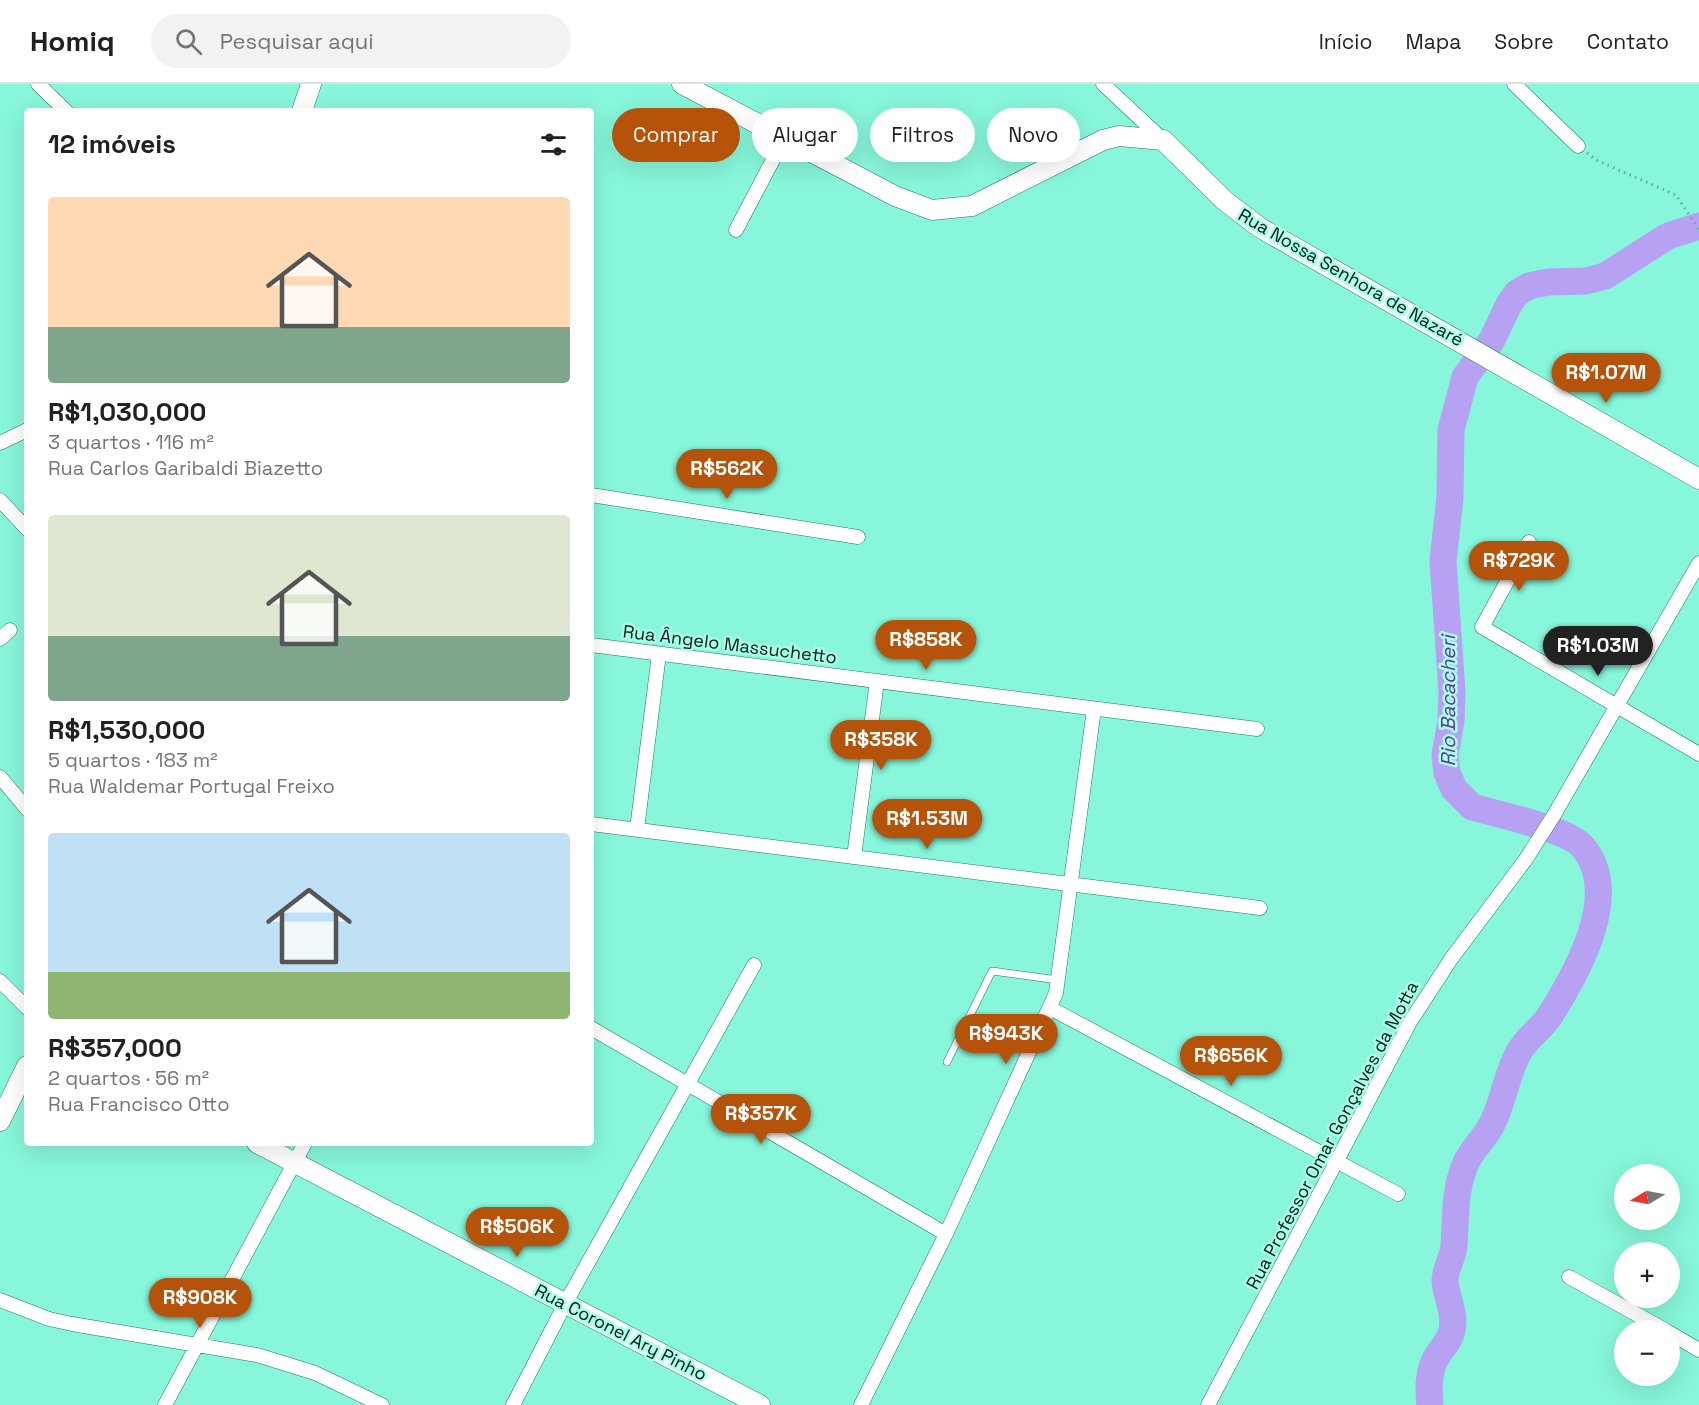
<!DOCTYPE html>
<html lang="pt">
<meta charset="utf-8">
<style>
body{margin:0;font-family:"Space Grotesk",sans-serif;background:#f2f2f2;color:#202124;height:100vh;display:flex;flex-direction:column;font-size:22px;white-space:nowrap}
*{box-sizing:border-box;margin:0}
p{font-size:20px;color:#757577}
.icon{flex:none;width:33px;height:33px;fill:none;stroke:currentColor;stroke-width:2;stroke-linecap:round;stroke-linejoin:round}
.map{position:relative;flex:1;overflow:hidden}
.drawer{position:absolute;left:24px;top:24px;width:570px;height:1038px;display:flex;flex-direction:column;background:#fff;border-radius:6px;box-shadow:0 6px 24px #0002}
.drawer>*{flex:none}
.top-card{position:absolute;left:612px;top:24px;width:570px;height:54px;display:flex;gap:12px}
.needle{width:39px;rotate:260deg}
.buttons{position:absolute;left:1614px;top:1080px;display:grid;gap:12px}
.buttons a{display:grid;place-items:center;width:66px;height:66px;border-radius:50%;background:#fff;box-shadow:0 6px 24px #0002;font-size:30px}
.price{position:absolute;translate:-50% -51px;padding:0 14px;border-radius:21px;background:#b45309;color:#fff;font-size:20px;line-height:39px;filter:drop-shadow(0 2px 3px #0008)}
.price::after{content:'';position:absolute;left:50%;top:36px;width:18px;height:14px;margin-left:-9px;background:inherit;clip-path:polygon(0 0,100% 0,50% 100%)}
.price.current{background:#222;color:#fff}
ul{padding:0;list-style:none}
li{display:grid;align-content:center;gap:12px;height:318px;padding:0 24px}
li span{display:grid;place-items:center;height:186px;border-radius:6px;color:#555}
li>.icon{margin-inline-start:auto}
span .icon{width:108px;height:108px;fill:#fffc;stroke-width:1}
li b{font-size:26px}
h2{display:flex;justify-content:space-between;align-items:center;height:72px;padding:0 24px;font-size:26px}
.chip{padding:0 21px;border-radius:27px;background:#fff;box-shadow:0 6px 24px #0002;font-size:21px;line-height:54px}
.chip.current{background:#b45309;color:#fff}
header{display:flex;align-items:center;gap:36px;box-sizing:border-box;height:84px;padding:0 30px;background:#fff;border-bottom:2px solid #e0e0e0}
header strong{font-size:28px}
nav{display:flex;gap:33px;margin-inline-start:auto;font-size:21px}
.search{width:420px;height:54px;background:#f2f2f2;display:flex;align-items:center;gap:15px;box-sizing:border-box;padding:0 21px;border-radius:33px;color:#757577;font-size:22px}
.map>svg:first-child{display:block}
.lines{fill:none;stroke-linecap:round;stroke-linejoin:round}
.river{stroke:#b6a1f3;stroke-width:27}
.lane-casing{stroke:#1d7966;stroke-width:8}
.street-casing{stroke:#1d7966;stroke-width:15}
.secondary-casing{stroke:#1d7966;stroke-width:21}
.path{stroke:#5db09b;stroke-width:3;stroke-dasharray:1.5 4.5;stroke-linecap:butt}
.lane{stroke:#fff;stroke-width:7}
.street{stroke:#fff;stroke-width:14}
.secondary{stroke:#fff;stroke-width:20}
.labels{text-anchor:middle;dominant-baseline:central;stroke-width:5;stroke-linejoin:round;paint-order:stroke}
.street-label{font-size:18px;fill:#031a15;stroke:#aaffe8}
.water-label{font-size:20px;font-style:italic;fill:#5b3a99;stroke:#aaffe8}
</style>
<header>
<strong>Homiq</strong>
<div class="search"><svg class="icon" aria-label="search" viewBox="0 0 24 24"><circle cx="10" cy="10" r="6"/><path d="M15 15l6 6"/></svg>Pesquisar aqui</div>
<nav><a>Início</a><a>Mapa</a><a>Sobre</a><a>Contato</a></nav>
</header>
<div class="map">
<svg width="1699" height="1321" viewBox="0 0 1699 1321">
<rect width="100%" height="100%" fill="#87f6da"/>
<g class="lines">
<path class="river" d="M1430,1321C1428,1303 1428,1284 1439,1269C1445,1261 1450,1256 1452,1246C1456,1230 1446,1212 1445,1197C1445,1185 1453,1173 1454,1162C1456,1134 1454,1107 1465,1081C1471,1065 1485,1055 1492,1040C1504,1017 1506,990 1519,968C1527,953 1542,945 1551,930C1577,888 1623,809 1582,762C1567,745 1497,730 1472,723L1454,705L1447,689L1445,671L1451,637L1452,608L1443,477L1450,413L1451,346L1465,293L1492,256L1509,220L1517,209L1529,202L1548,198L1586,197L1605,192L1668,152L1699,142"/>
<g class="lane-casing">
<path id="lane" d="M947,978L992,887L1058,896"/>
</g>
<g class="street-casing">
<path id="street" d="M38,0L66,27
M1103,0L1163,56
M1514,0L1578,62
M736,146L785,53
M0,359L27,346
M591,411L858,453
M0,416L27,445
M1529,458L1482,543L1699,670
M0,555L10,546
M591,561L1257,645
M0,693L27,725
M591,740L1260,824
M637,745L659,570
M854,773L877,597
M0,897L27,924
M1050,924L1398,1110
M591,944L946,1150
M1569,1193L1665,1246
M0,1216L49,1235L72,1240L257,1271L315,1289L382,1321
M1670,1249L1699,1266
M165,1321L305,1059
M513,1321L565,1220L754,881
M861,1321L946,1150L1056,909L1094,625
M1208,1321L1410,938L1451,875L1526,775L1554,731L1699,479"/>
</g>
<g class="secondary-casing">
<path id="secondary" d="M682,0L895,112L932,126L972,122L1103,56L1119,52L1163,56L1225,117L1259,143L1699,395
M302,27L311,0
M0,1037L27,982
M257,1059L760,1321"/>
</g>
<path class="path" d="M1587,69L1596,76L1676,111L1699,146"/>
<use href="#lane" class="lane"/>
<use href="#street" class="street"/>
<use href="#secondary" class="secondary"/>
</g>
<g class="labels">
<g class="street-label">
<text transform="translate(1351 193) rotate(30)">Rua Nossa Senhora de Nazaré</text>
<text transform="translate(730 560) rotate(7)">Rua Ângelo Massuchetto</text>
<text transform="translate(1332 1051) rotate(-62)">Rua Professor Omar Gonçalves da Motta</text>
<text transform="translate(621 1248) rotate(27)">Rua Coronel Ary Pinho</text>
</g>
<g class="water-label">
<text transform="translate(1448 617) rotate(-90)">Rio Bacacheri</text>
</g>
</g>
</svg>
<div class="buttons">
<a><svg class="needle" viewBox="-14 -14 28 28"><path d="M0-13l5 13h-10z" fill="#e53935"/><path d="M0 13l5-13h-10z" fill="#757577"/></svg></a>
<a>+</a>
<a>−</a>
</div>
<b class="price" style="left:1606px;top:320px">R$1.07M</b>
<b class="price" style="left:727px;top:416px">R$562K</b>
<b class="price" style="left:1519px;top:508px">R$729K</b>
<b class="price" style="left:926px;top:587px">R$858K</b>
<b class="price current" style="left:1598px;top:593px">R$1.03M</b>
<b class="price" style="left:881px;top:687px">R$358K</b>
<b class="price" style="left:927px;top:766px">R$1.53M</b>
<b class="price" style="left:1006px;top:981px">R$943K</b>
<b class="price" style="left:1231px;top:1003px">R$656K</b>
<b class="price" style="left:761px;top:1061px">R$357K</b>
<b class="price" style="left:517px;top:1174px">R$506K</b>
<b class="price" style="left:200px;top:1245px">R$908K</b>
<div class="top-card">
<a class="chip current">Comprar</a>
<a class="chip">Alugar</a>
<a class="chip">Filtros</a>
<a class="chip">Novo</a>
</div>
<section class="drawer">
<h2>12 imóveis<svg class="icon" aria-label="filters" viewBox="0 0 24 24"><path d="M4 7h16M4 17h16"/><circle cx="9" cy="7" r="2"/><circle cx="15" cy="17" r="2"/></svg></h2>
<ul>
<li><span style="background:linear-gradient(#ffd9b3 70%,#7fa58c 0)"><svg class="icon" aria-label="home" viewBox="0 0 24 24"><path d="M3 11l9-7 9 7M6 9v11h12V9"/></svg></span><div><b>R$1,030,000</b><p>3 quartos · 116 m²</p><p>Rua Carlos Garibaldi Biazetto</p></div></li>
<li><span style="background:linear-gradient(#dfe7d0 65%,#7fa58c 0)"><svg class="icon" aria-label="home" viewBox="0 0 24 24"><path d="M3 11l9-7 9 7M6 9v11h12V9"/></svg></span><div><b>R$1,530,000</b><p>5 quartos · 183 m²</p><p>Rua Waldemar Portugal Freixo</p></div></li>
<li><span style="background:linear-gradient(#bfe0f5 75%,#8fb573 0)"><svg class="icon" aria-label="home" viewBox="0 0 24 24"><path d="M3 11l9-7 9 7M6 9v11h12V9"/></svg></span><div><b>R$357,000</b><p>2 quartos · 56 m²</p><p>Rua Francisco Otto</p></div></li>
</ul>
</section>
</div>
